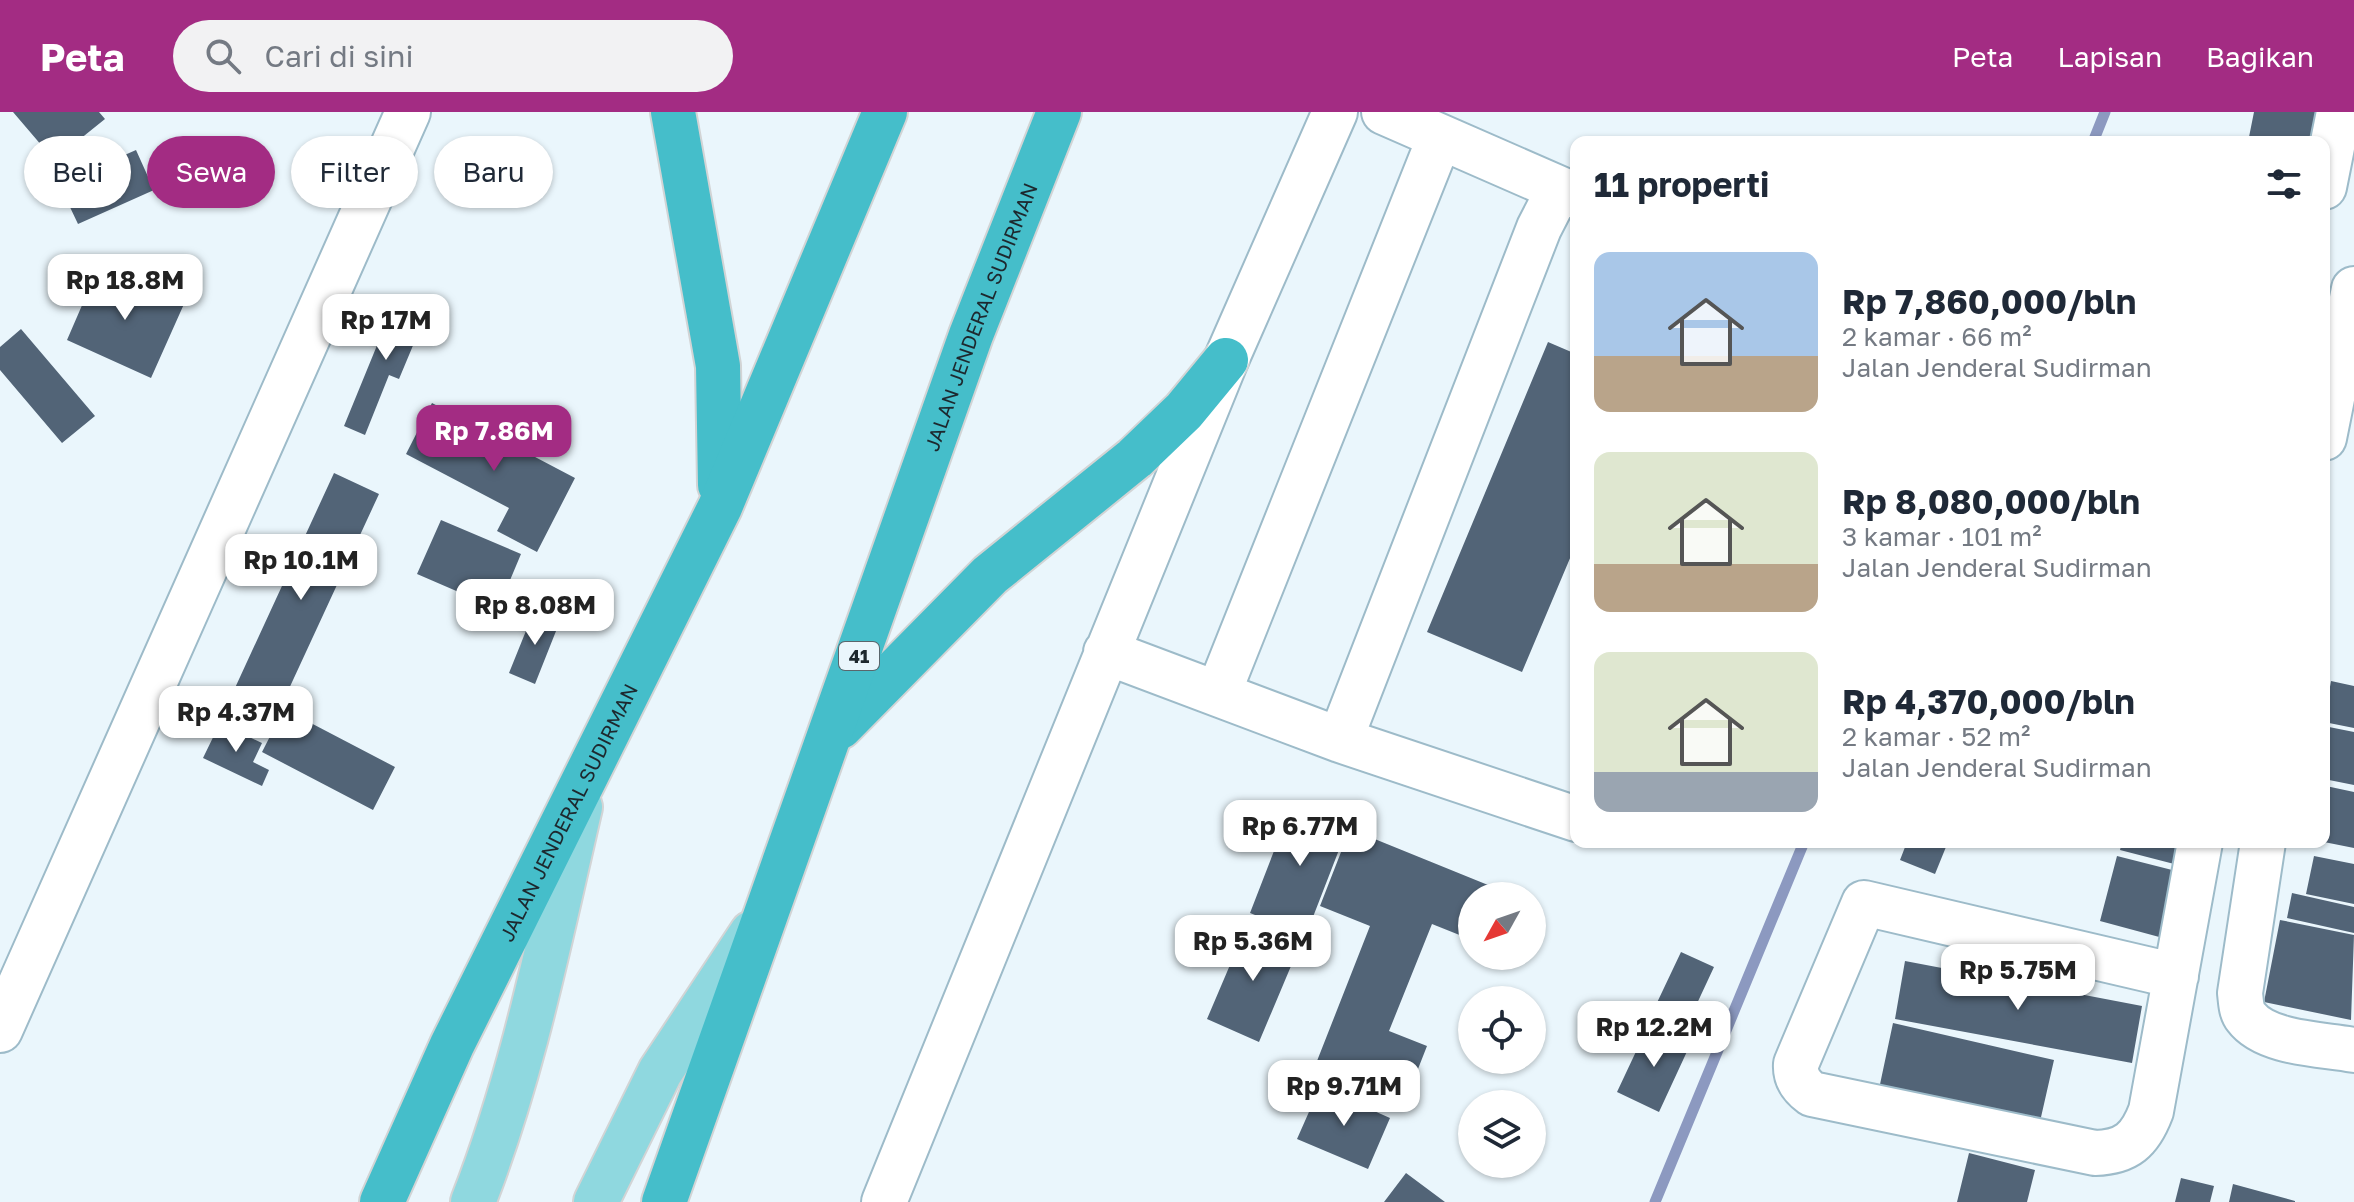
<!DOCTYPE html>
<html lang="id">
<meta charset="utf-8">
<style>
body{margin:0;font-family:"Golos Text",sans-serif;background:#f2f2f3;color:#1f2937;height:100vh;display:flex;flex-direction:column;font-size:30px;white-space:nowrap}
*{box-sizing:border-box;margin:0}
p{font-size:26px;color:#747a83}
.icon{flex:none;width:44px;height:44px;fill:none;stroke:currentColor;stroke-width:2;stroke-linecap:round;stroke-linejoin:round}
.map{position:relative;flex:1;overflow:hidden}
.details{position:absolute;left:1570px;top:24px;width:760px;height:712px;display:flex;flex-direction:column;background:#fff;border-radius:16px;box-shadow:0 2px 6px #0004}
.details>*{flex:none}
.hud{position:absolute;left:24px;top:24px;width:760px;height:72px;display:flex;gap:16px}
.needle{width:52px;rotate:230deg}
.controls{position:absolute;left:1458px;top:770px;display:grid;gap:16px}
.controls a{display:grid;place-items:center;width:88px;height:88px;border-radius:50%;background:#fff;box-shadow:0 2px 6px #0004;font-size:40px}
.price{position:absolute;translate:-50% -68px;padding:0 18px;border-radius:16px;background:#fff;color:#222;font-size:26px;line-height:52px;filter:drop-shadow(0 2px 4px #0008)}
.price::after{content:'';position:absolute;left:50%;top:48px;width:24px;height:18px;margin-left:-12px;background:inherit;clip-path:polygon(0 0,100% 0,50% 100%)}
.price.active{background:#a32c83;color:#fff}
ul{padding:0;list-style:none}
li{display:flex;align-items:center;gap:24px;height:200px;padding:0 24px}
li span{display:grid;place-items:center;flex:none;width:224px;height:160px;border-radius:16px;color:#555}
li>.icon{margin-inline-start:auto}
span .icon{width:96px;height:96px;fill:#fffc;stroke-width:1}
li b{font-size:34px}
h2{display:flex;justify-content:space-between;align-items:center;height:96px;padding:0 24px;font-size:34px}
.tag{padding:0 28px;border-radius:36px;background:#fff;box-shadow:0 2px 6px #0004;font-size:28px;line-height:72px}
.tag.active{background:#a32c83;color:#fff}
header{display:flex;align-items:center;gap:48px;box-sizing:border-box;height:112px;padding:0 40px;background:#a32c83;color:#fff}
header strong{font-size:38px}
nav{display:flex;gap:44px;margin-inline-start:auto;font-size:28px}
.search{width:560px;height:72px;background:#f2f2f3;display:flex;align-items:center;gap:20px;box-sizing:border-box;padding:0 28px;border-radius:44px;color:#747a83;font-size:30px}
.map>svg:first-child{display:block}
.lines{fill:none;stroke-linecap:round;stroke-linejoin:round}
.stream{stroke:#8c99c0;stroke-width:11}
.building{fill:#526477}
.minor-casing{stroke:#9dbbc9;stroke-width:48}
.major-casing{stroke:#d2d4d5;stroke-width:48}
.highway-casing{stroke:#d2d4d5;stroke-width:48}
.minor{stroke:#fff;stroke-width:44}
.major{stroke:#8fd8df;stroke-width:44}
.highway{stroke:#45beca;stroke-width:44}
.labels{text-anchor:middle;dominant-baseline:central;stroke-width:8;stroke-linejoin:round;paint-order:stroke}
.shield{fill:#eaf6fc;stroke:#5a666c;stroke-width:2}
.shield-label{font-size:18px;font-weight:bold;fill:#1d282e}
.street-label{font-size:20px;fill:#1d282e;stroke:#eaf6fc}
</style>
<header>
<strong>Peta</strong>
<div class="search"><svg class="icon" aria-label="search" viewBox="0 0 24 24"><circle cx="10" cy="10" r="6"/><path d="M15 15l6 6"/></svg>Cari di sini</div>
<nav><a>Peta</a><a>Lapisan</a><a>Bagikan</a></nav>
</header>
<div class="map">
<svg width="2354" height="1090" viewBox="0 0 2354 1090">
<rect width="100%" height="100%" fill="#eaf6fc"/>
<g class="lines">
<path class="stream" d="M2093,30L2105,0
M1655,1090L1804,730"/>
</g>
<path class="building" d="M13,0H99L105,7L54,48Z
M2254,0H2330L2324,30H2248Z
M136,38L154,78L78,112L59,72Z
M99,154L184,192L151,266L67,228Z
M396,187L427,200L399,267L389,263L365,323L344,314Z
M21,217L95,304L62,331L0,258V235Z
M1548,230L1576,242V432L1522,560L1427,520Z
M432,291L575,366L537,440L497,419L509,396L406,342Z
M334,361L379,382L281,594L275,591L262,620L223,602Z
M441,408L521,442L498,497L417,462Z
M534,499L560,509L535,572L509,561Z
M2331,569L2354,574V616L2324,610Z
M284,597L395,655L373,698L262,640Z
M220,611L262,631L253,650L269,658L262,674L203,646Z
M2324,614L2354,620V673L2324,667Z
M2326,674L2354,680V736L2324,730Z
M1293,690L1349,712L1306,823L1250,801Z
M1350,717L1488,773L1484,784H1472V813L1467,826L1432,812L1389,919L1427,934L1407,985L1317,949L1370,814L1320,794Z
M1907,730H1948L1935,762L1900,748Z
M2122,730H2184L2178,753L2120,738Z
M2117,744L2180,760L2163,826L2100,809Z
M2314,744L2354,752V792L2306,782Z
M2292,781L2354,795V821L2287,806Z
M2280,808L2354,823L2351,908L2264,890Z
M1247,813L1299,835L1259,930L1207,907Z
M1681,840L1714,855L1687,913L1654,897Z
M1905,849L2142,894L2132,951L1895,907Z
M1893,911L2054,948L2039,1014L1879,977Z
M1648,914L1690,933L1659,1000L1617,980Z
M1320,975L1390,1006L1368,1057L1297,1027Z
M1969,1041L2035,1058L2027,1090H1957Z
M1406,1061L1445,1090H1384Z
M2181,1066L2214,1074L2210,1090H2175Z
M2233,1072L2295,1089V1090H2229Z"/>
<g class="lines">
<g class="minor-casing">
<path id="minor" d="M1384,0L1576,84
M2324,75L2339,0
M2324,326L2354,177
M1106,540L1340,628L1576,707
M1218,582L1440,25
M1340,628L1539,116L1559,77
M2263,730L2240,881C2241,889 2241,899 2246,905C2266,932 2323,932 2354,938
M2176,864L1864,791L1796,952C1795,966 1801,974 1812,982L2095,1041C2127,1040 2140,1028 2151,999L2200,730
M0,918L408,0
M884,1090L1226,248L1335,0"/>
</g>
<g class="major-casing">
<path id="major" d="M473,1090C523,962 549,829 580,695
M596,1090L660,960L752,821"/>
</g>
<g class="highway-casing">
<g id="highway">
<path d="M673,0L718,254L720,373"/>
<path d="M840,615L990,463L1135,346L1184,299L1226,248"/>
<path id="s1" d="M382,1090L452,933L720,395L885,0"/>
<path id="s2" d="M664,1090L971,223L1059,0"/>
</g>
</g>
<use href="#minor" class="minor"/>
<use href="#major" class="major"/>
<use href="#highway" class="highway"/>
</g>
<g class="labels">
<rect class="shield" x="839" y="530" width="40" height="28" rx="6"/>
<g class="shield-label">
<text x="859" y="544">41</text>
</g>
<g class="street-label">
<text stroke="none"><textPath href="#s2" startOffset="940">JALAN JENDERAL SUDIRMAN</textPath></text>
<text stroke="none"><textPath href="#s1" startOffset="432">JALAN JENDERAL SUDIRMAN</textPath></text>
</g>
</g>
</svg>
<div class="controls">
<a><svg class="needle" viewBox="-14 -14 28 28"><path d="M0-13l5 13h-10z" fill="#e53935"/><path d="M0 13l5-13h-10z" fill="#747a83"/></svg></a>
<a><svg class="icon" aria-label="locate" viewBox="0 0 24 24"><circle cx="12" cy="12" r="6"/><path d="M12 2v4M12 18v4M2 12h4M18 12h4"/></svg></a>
<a><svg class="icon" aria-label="layers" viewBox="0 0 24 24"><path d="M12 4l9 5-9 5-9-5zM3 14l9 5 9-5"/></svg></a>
</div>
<b class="price" style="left:125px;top:210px">Rp 18.8M</b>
<b class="price" style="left:386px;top:250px">Rp 17M</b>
<b class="price active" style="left:494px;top:361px">Rp 7.86M</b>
<b class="price" style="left:301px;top:490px">Rp 10.1M</b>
<b class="price" style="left:535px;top:535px">Rp 8.08M</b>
<b class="price" style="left:236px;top:642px">Rp 4.37M</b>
<b class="price" style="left:1300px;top:756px">Rp 6.77M</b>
<b class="price" style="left:1253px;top:871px">Rp 5.36M</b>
<b class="price" style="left:2018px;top:900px">Rp 5.75M</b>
<b class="price" style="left:1654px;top:957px">Rp 12.2M</b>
<b class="price" style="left:1344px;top:1016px">Rp 9.71M</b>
<div class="hud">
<a class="tag">Beli</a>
<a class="tag active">Sewa</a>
<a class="tag">Filter</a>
<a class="tag">Baru</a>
</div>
<section class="details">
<h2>11 properti<svg class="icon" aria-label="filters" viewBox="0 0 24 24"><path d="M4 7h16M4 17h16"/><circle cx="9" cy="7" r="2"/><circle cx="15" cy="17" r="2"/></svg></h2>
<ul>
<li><span style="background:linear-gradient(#a9c7e8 65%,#b9a48a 0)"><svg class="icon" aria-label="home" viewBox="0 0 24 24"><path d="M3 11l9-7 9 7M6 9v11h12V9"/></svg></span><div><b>Rp 7,860,000/bln</b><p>2 kamar · 66 m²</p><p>Jalan Jenderal Sudirman</p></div></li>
<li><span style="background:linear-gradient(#dfe7d0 70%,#b9a48a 0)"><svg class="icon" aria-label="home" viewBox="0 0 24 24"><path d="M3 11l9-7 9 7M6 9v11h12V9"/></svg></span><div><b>Rp 8,080,000/bln</b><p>3 kamar · 101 m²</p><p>Jalan Jenderal Sudirman</p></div></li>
<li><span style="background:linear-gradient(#dfe7d0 75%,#9aa5b1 0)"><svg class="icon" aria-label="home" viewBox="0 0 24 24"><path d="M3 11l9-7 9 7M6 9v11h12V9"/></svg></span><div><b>Rp 4,370,000/bln</b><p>2 kamar · 52 m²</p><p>Jalan Jenderal Sudirman</p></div></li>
</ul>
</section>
</div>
